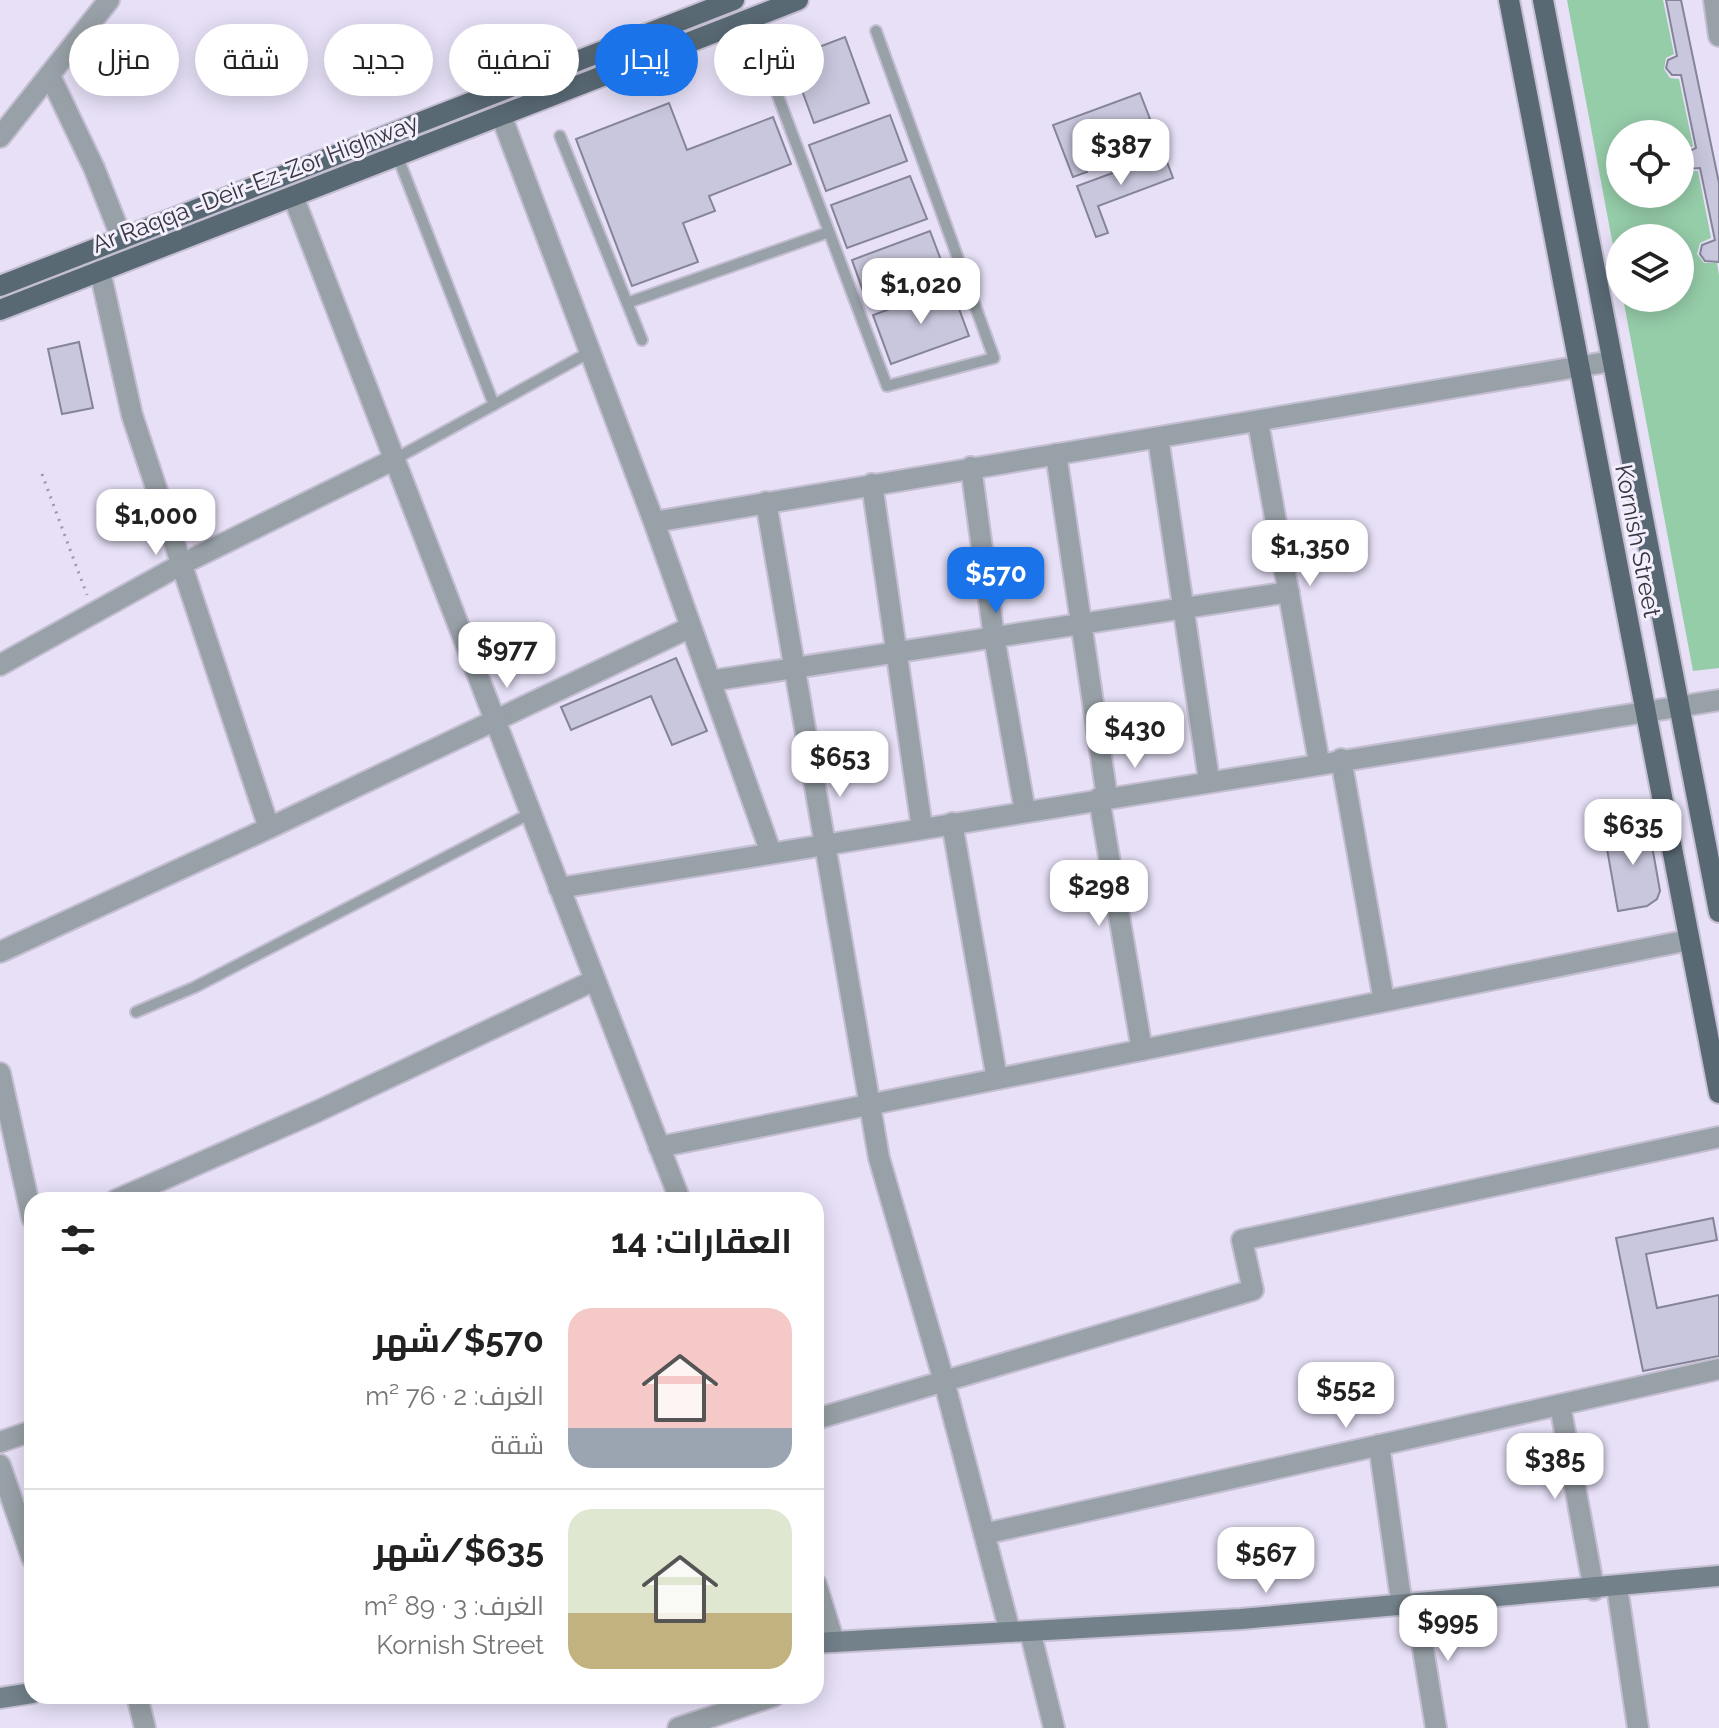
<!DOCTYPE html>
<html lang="ar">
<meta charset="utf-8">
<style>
body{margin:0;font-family:Raleway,Cairo,sans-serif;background:#f6f6f6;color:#222;direction:rtl;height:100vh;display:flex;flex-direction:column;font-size:30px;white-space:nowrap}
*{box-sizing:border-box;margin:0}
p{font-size:26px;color:#767676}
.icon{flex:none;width:44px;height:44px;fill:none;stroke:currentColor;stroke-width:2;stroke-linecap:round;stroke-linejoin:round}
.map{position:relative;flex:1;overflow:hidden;direction:ltr}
.panel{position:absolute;left:24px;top:1192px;width:800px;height:512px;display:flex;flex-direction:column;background:#fff;border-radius:24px;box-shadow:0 4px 20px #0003;direction:rtl}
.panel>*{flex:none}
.guide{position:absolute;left:24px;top:24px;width:800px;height:72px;direction:rtl;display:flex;gap:16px}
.tools{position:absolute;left:1606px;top:120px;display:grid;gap:16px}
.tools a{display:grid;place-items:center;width:88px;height:88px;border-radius:50%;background:#fff;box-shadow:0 4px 20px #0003;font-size:40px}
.price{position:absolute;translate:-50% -68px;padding:0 18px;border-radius:16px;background:#fff;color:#222;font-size:26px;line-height:52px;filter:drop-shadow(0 2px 4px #0008)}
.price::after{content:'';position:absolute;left:50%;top:48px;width:24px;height:18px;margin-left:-12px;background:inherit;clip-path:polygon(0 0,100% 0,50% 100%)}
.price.on{background:#1a73e8;color:#fff}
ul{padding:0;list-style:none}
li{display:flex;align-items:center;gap:24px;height:200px;padding:0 32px}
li+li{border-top:2px solid #e0e0e0}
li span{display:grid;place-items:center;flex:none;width:224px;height:160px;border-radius:24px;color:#555}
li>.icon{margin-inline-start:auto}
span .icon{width:96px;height:96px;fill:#fffc;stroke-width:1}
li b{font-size:34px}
h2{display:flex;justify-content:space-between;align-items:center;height:96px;padding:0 32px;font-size:34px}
.pill{padding:0 28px;border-radius:36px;background:#fff;box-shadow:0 4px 20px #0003;font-size:28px;line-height:72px}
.pill.on{background:#1a73e8;color:#fff}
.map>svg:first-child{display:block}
.green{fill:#96cda9}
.building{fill:#c8c7dd;stroke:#858498;stroke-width:2}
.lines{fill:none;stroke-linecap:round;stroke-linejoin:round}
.service-casing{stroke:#c4bed2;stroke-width:14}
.minor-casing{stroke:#c4bed2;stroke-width:24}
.tertiary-casing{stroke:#c4bed2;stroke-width:24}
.secondary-casing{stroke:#c4bed2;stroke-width:24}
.primary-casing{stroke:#c4bed2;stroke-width:24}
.path{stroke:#9c97a7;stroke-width:3;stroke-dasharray:2 6;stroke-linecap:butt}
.service{stroke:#98a1a7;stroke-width:10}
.minor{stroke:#98a1a7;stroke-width:20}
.tertiary{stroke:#98a1a7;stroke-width:20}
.secondary{stroke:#73818a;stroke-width:20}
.primary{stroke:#596974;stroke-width:20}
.labels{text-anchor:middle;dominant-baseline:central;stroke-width:6;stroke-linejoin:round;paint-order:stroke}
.street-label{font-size:24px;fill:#38363e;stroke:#f3effd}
</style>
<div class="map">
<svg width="1719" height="1728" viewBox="0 0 1719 1728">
<rect width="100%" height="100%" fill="#e7e0f7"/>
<path class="green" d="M1567,0H1663L1674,54L1666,58L1664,69L1670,78L1679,79L1693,146L1680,155V134H1620V194H1680V163L1687,171H1698L1711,238L1700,243L1697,254L1704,263H1717L1719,275V668L1693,671L1623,298H1680V238H1620V283Z"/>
<path class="building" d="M1666,0H1681L1719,183V262L1705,261L1700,254L1702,245L1715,240L1700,168L1688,169L1682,161L1685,153L1696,148L1681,75H1672L1666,68L1668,60L1677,56Z
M845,37L869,103L814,123L790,58Z
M1140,93L1150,119L1077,146L1087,172L1073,177L1053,125Z
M669,103L687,150L773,117L791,164L709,196L715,211L683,223L698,262L632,286L576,139Z
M890,115L907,161L826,191L809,145Z
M1164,154L1173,178L1098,206L1108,233L1096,237L1077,186Z
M910,176L927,219L847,248L831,205Z
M930,231L947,276L868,305L852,260Z
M951,287L969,336L891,364L873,315Z
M79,342L93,408L62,414L48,349Z
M676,658L707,731L672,745L651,696L571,730L561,707Z
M1648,823L1660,891L1657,899L1647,906L1618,911L1604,832Z
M1713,1218L1717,1240L1646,1254L1657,1308L1719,1295V1356L1643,1371L1616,1238Z"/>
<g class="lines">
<g class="service-casing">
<path id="service" d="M749,19L887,386L994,358L876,31
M560,136L642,340
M397,155L494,405
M627,303L829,232
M395,459L590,352
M136,1012L195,987L531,813"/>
</g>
<g class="minor-casing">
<path id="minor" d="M50,76L94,168L122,239
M501,115L654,522L771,853
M0,137L109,0
M100,271L132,415L269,828
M1258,422L1319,762
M1158,438L1209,780
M1056,454L1107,797
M971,467L994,637L1025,811
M872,484L922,828
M766,502L879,1158L944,1381L1010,1632
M654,522L1612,361
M0,665L182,564L395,459
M710,681L1289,592
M1341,759L1384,1001
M1099,798L1142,1050
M952,823L997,1079
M0,952L269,828L691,627
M0,1073L32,1218
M116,1200L318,1111L595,980
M1560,1405L1594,1590
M816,1419L1253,1290L1242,1240L1719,1137
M0,1442L32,1431
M1379,1445L1402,1606
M0,1465L32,1558
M984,1534L1719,1369
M1617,1587L1638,1728
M1416,1606L1436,1728
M137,1696L145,1728
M678,1728L774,1696"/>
</g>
<g class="tertiary-casing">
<path id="tertiary" d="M1714,0L1719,36
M293,196L680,1200
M559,888L1719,700
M659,1147L1689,940
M816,1584L834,1642
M1030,1631L1054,1728"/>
</g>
<g class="secondary-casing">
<path id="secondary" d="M816,1643L1241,1619L1719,1576
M0,1698L32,1693"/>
</g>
<g class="primary-casing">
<path id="primary" d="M1509,0L1719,1093
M1543,0L1719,912
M0,286L734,0
M0,310L798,0"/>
</g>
<path class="path" d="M42,474L87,595"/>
<use href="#service" class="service"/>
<use href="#minor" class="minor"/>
<use href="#tertiary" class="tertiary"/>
<use href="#secondary" class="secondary"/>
<use href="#primary" class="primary"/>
</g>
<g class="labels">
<g class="street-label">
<text transform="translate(255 183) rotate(-21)">Ar Raqqa -Deir-Ez-Zor Highway</text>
<text transform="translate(1638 541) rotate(79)">Kornish Street</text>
</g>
</g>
</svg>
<div class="tools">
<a><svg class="icon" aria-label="locate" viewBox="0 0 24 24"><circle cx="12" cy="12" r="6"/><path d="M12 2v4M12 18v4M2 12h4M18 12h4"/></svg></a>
<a><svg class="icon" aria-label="layers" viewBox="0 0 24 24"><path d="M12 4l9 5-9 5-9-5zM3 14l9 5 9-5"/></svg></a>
</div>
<b class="price" style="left:1121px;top:187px">$387</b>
<b class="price" style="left:921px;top:326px">$1,020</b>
<b class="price" style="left:156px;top:557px">$1,000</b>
<b class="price" style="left:1310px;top:588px">$1,350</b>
<b class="price on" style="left:996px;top:615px">$570</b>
<b class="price" style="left:507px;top:690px">$977</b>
<b class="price" style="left:1135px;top:770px">$430</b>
<b class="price" style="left:840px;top:799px">$653</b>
<b class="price" style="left:1633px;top:867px">$635</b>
<b class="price" style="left:1099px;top:928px">$298</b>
<b class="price" style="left:1346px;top:1430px">$552</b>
<b class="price" style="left:1555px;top:1501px">$385</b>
<b class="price" style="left:1266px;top:1595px">$567</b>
<b class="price" style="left:1448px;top:1663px">$995</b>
<div class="guide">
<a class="pill">شراء</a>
<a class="pill on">إيجار</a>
<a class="pill">تصفية</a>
<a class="pill">جديد</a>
<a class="pill">شقة</a>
<a class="pill">منزل</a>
</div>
<section class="panel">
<h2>العقارات: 14<svg class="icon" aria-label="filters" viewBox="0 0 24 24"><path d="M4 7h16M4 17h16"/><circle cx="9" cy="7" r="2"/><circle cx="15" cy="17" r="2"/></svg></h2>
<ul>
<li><span style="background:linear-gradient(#f6c9c9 75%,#9aa5b1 0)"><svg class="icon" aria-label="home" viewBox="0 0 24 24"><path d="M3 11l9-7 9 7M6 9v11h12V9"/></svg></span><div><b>$570/شهر</b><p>الغرف: 2 · 76 m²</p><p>شقة</p></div></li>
<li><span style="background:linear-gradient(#dfe7d0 65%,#c2b280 0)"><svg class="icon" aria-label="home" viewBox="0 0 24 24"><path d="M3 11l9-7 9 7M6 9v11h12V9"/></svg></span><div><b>$635/شهر</b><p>الغرف: 3 · 89 m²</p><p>Kornish Street</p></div></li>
</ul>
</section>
</div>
